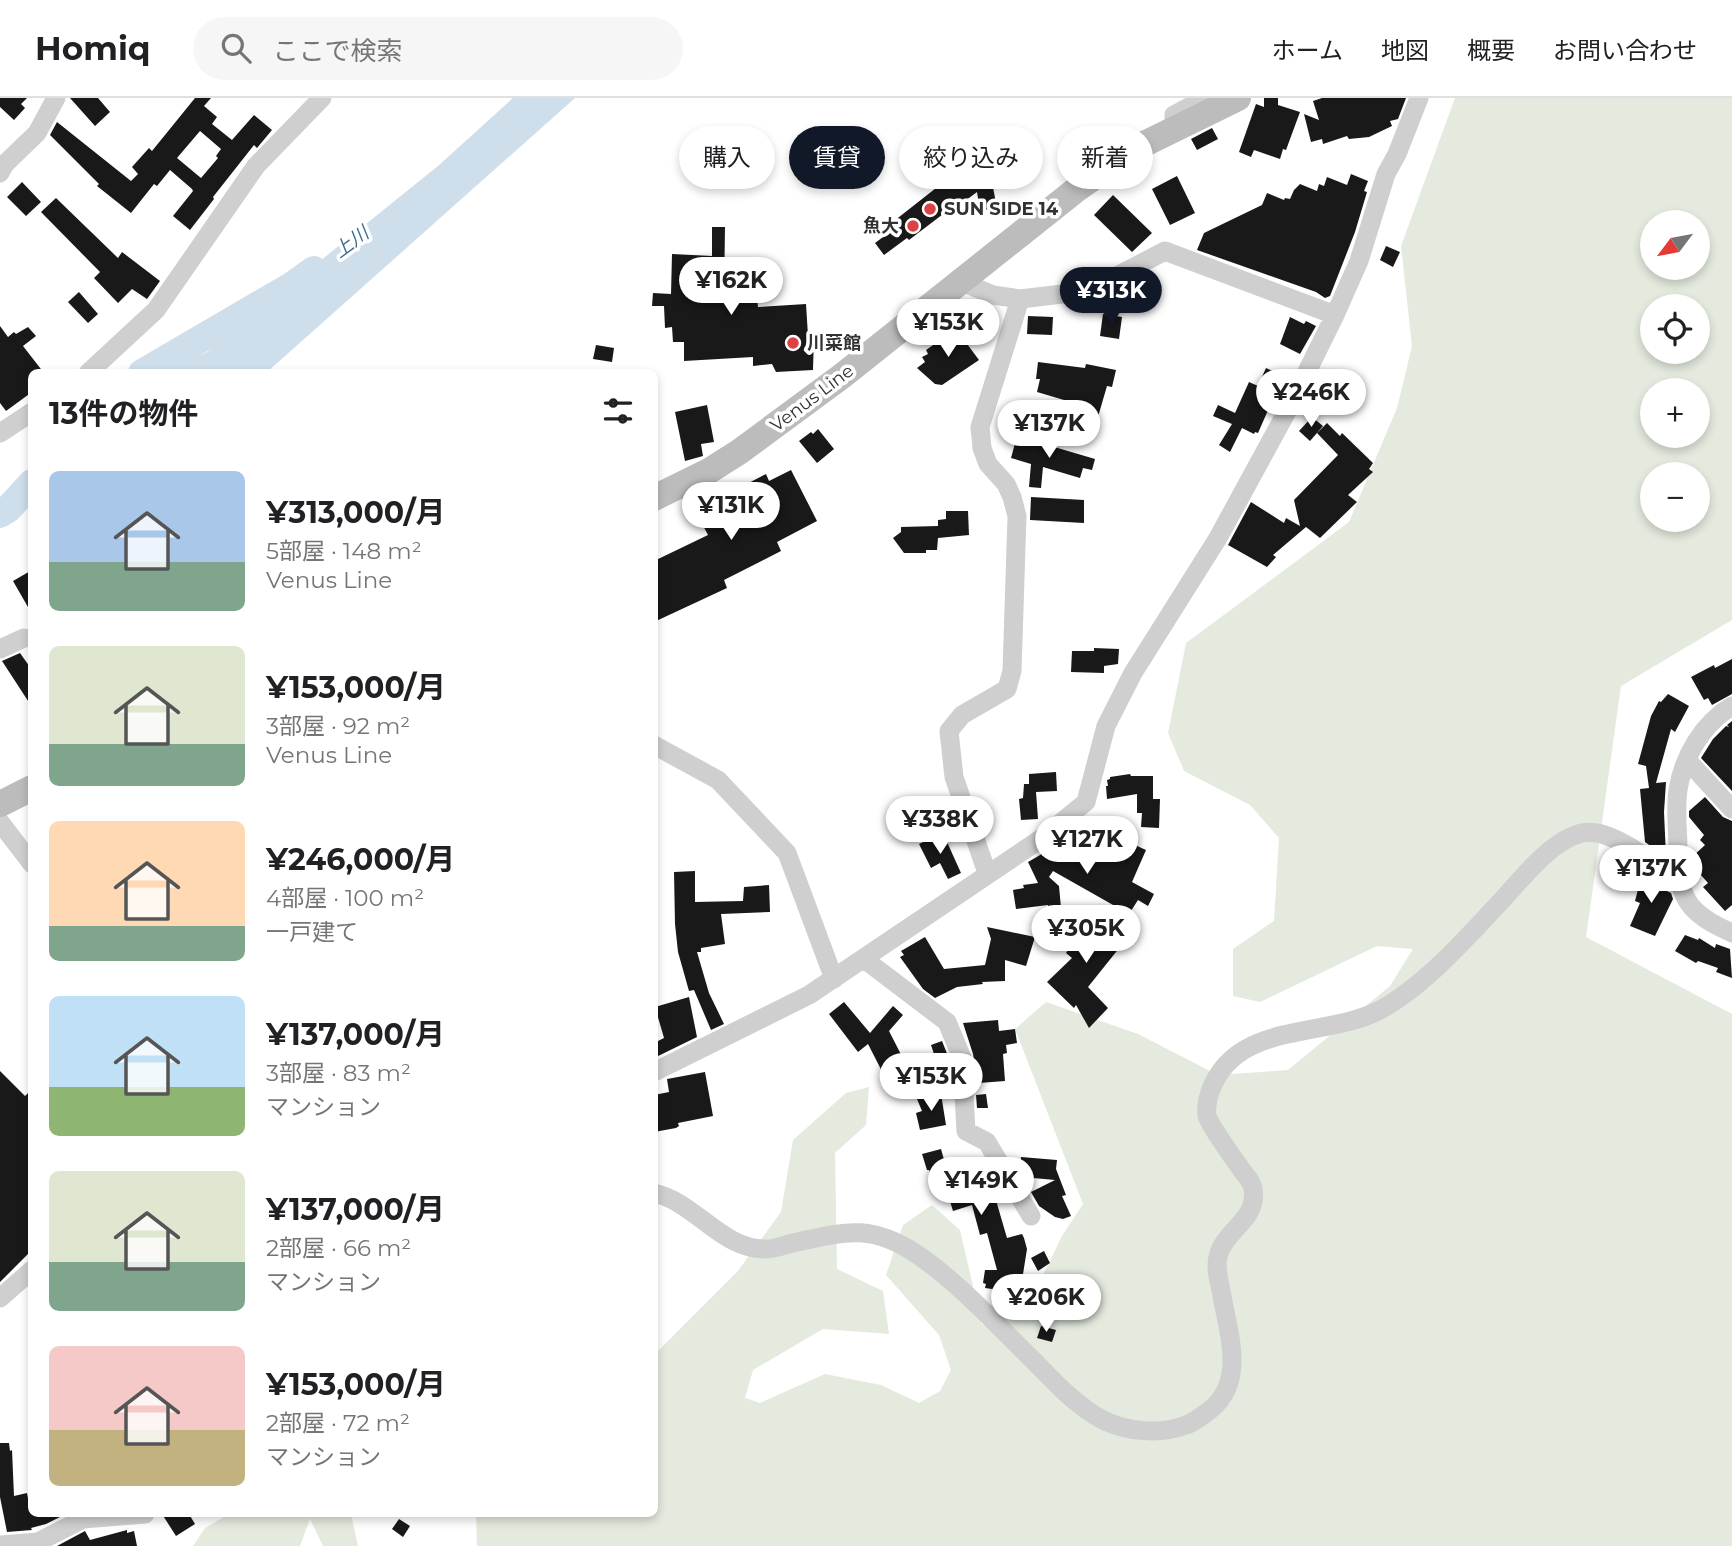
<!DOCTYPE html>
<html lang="ja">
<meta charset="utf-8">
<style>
body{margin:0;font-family:Montserrat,"Noto Sans JP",sans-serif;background:#f6f6f6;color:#202124;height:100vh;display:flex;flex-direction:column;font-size:26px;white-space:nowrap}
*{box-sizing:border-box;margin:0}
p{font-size:23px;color:#757577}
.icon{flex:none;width:38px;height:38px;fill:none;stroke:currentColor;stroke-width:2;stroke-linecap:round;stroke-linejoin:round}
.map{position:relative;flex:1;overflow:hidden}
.drawer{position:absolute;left:28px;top:271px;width:630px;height:1148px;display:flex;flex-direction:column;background:#fff;border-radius:10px;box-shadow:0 4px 10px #0003}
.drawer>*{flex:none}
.guide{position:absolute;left:679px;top:28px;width:665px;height:63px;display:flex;gap:14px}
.needle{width:46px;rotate:238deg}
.buttons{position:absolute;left:1640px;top:112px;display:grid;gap:14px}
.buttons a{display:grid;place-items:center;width:70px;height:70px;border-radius:50%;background:#fff;box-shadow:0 4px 10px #0003;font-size:35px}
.price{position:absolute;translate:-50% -60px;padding:0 16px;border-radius:24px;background:#fff;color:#222;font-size:23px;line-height:46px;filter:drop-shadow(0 2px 4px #0008)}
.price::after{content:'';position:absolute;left:50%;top:42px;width:21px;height:16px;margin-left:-10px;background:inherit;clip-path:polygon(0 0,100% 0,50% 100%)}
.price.current{background:#111827;color:#fff}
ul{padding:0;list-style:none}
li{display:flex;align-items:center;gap:21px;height:175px;padding:0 21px}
li span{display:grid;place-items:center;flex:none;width:196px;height:140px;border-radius:10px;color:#555}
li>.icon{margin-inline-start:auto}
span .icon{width:84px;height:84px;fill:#fffc;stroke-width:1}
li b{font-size:30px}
h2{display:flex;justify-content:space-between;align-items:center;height:84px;padding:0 21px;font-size:30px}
.tag{padding:0 24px;border-radius:32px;background:#fff;box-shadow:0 4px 10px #0003;font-size:24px;line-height:63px}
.tag.current{background:#111827;color:#fff}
header{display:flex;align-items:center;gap:42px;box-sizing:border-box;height:98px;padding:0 35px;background:#fff;border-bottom:2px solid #e0e0e0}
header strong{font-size:33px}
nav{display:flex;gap:38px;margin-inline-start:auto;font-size:24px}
.search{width:490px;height:63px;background:#f6f6f6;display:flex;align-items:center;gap:18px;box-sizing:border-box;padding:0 24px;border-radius:38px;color:#757577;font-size:26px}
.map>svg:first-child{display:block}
.green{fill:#e4eade;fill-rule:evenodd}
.water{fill:#cfdeeb}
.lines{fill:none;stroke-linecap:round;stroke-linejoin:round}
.river{stroke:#cfdeeb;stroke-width:28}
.building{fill:#191919;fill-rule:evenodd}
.street{stroke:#cfcfcf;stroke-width:19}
.secondary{stroke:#bcbcbc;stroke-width:26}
.poi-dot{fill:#da4243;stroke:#fff;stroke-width:2.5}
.labels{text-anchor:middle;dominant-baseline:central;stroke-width:7;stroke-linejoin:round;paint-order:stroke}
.poi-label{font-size:18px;font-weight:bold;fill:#323232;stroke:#fff;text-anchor:start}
.street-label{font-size:18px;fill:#323232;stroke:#fff}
.water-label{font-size:19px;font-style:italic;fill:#446d8f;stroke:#fff}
</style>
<header>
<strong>Homiq</strong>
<div class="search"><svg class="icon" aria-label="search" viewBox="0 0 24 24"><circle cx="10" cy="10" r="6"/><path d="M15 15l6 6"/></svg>ここで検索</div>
<nav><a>ホーム</a><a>地図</a><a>概要</a><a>お問い合わせ</a></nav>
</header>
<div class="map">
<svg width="1732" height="1448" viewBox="0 0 1732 1448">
<rect width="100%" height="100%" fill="#fff"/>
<path class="green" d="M1455,0H1732V522L1621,588L1586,839L1732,916V1448H477L476,1416H654L655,1256L738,1173L781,1114L793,1042L846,995L869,989L866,1027L835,1055L837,1171L883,1193L889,1236L823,1231L753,1272L745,1300L760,1305L825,1276L881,1287L919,1305L940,1293L951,1272L939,1237L886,1177L903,1127L932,1107L960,1132L982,1227L1011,1213L1033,1198L1062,1138L1083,1106L1015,931L1046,904L1138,936L1218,977L1288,972L1390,888L1413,851L1377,848L1260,904L1233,898V851L1274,823L1279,740L1250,707L1184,673L1168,635L1186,545L1349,424L1397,310L1412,248L1401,148ZM1652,124H1698V170H1652ZM1652,208H1698V254H1652ZM1652,292H1698V338H1652ZM1652,376H1698V422H1652Z
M229,1416H351L358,1448H323L310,1421L300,1448H193L205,1430Z"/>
<path class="water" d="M513,0H575L266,275H160L207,254L438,68Z"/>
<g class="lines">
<path class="river" d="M142,275L293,187L314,172
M0,416L8,411L32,385"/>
</g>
<path class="building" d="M0,0H27L21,6L25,10L14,22L0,9Z
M70,0H98L110,14L95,28Z
M195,0H211L204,8L217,19L212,26L232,42L254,17L272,32L257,50L254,47L213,99L214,101L190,132L173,118L193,93L192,91L170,72L157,88L154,86L131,115L97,88L99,86L50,37L57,24L131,83L138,76L132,69L149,50L152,53ZM200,33L221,51L216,58L218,60L201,80L177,60Z
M1264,0H1278V7L1300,14L1286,52L1283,51L1280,61L1254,52L1251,59L1239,54L1256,6L1264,9Z
M1322,0H1406L1398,21L1390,23L1392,28L1369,39L1349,41L1347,38L1323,46L1322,41L1311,44L1304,16L1319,22L1313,3Z
M1212,30L1218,41L1197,52L1191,41Z
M986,71L985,85L992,84L996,105H993L994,110L980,113L977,94L953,112L951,110L909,142L907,140L884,157L875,145L898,128L894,123L950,79L959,90Z
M1351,76L1368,83L1364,93L1367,94L1355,134L1330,198L1325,200L1316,194L1197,152L1204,135L1262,107L1267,95L1284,102L1285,100L1290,101L1294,92L1300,86L1317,93L1319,86L1324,88L1327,79L1347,87Z
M1177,78L1195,115L1170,127L1152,91Z
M22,84L41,104L26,118L7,99Z
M1113,97L1152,135L1132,154L1094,117Z
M56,100L118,160L122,154L160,183L147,201L132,191L118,205L94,180L100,174L41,114Z
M712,129H725L724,200H757L758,209L806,206L808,238L814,237L813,272L776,274L772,266L753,268V259L684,263V244H673L672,229L665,230L664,208H652L653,195L671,196L672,156L712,158Z
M1386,148L1400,154L1393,169L1380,162Z
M79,194L98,216L88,225L68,204Z
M1103,216L1122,219L1119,241L1100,238Z
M1028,218L1053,219L1052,237L1027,236Z
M1290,219L1304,226L1306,223L1316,228L1300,256L1280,246Z
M0,228L8,239L14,234L16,236L28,229L36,238L23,248L44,275H32V294L6,313L0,305Z
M956,231L979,262L942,287L935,286L917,270L925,264L922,259L928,256L926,252Z
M596,247L614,250L612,264L593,261Z
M1038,264L1085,270L1086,266L1116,272L1112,289L1107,288L1095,329L1059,319L1064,302L1037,294L1040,281H1036Z
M1266,270L1281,277L1280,280L1288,284L1278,304L1273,301L1258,335L1255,334L1254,336L1242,330L1230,354L1219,347L1232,326L1213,318L1218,307L1235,315L1249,284L1258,288Z
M707,307L714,344L701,346L703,358L685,363L675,314Z
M1312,319L1323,328L1310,343L1299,333Z
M1327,325L1340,338L1342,335L1373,365L1369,371L1373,374L1348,397L1357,404L1320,440L1306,429L1273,457L1276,459L1267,469L1228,447L1251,404L1284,425L1286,420L1300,428L1294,402L1338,357L1317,335Z
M818,331L834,351L817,365L799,343L811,334L813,336Z
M1017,338L1095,361L1092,372L1083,370L1080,380L1043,369L1041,390L1029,389L1031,366L1011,360Z
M791,372L817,423L777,444L781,453L724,482L727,490L654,524V463L708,437L699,420L743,397L739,390L766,376L769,383Z
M1031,399L1084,402V425L1030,422Z
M946,413H968L969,437L938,440L937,452H926V455H904L893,440L901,434V429L938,428V422L946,421Z
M32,472V516L13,483Z
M1094,550L1119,551L1118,566L1104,568V575L1071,574L1072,553H1094Z
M20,555L32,572V609L2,563Z
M1732,561V596L1712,607L1708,600L1704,602L1691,579L1714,567L1715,570Z
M1668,596L1689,608L1675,634L1671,631L1656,685L1666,684L1664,714L1666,759L1645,744L1640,691L1649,690L1646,668L1638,666L1651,618L1659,603L1661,604Z
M1732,623V693L1701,660L1713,641L1726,628L1729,629L1727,627Z
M1056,674L1057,693L1036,694L1038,721L1021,722L1019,701L1023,700L1024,686H1029V676Z
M1130,676L1131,678H1153V701H1160L1159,730L1141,729L1142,715H1137V696L1107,701L1106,688H1108L1107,682L1110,681V679Z
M1705,699L1723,719L1732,723V807L1725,813L1703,789L1708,785L1691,766V760L1705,747L1700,742L1704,737L1689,719V713Z
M1106,734L1146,752L1132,784L1154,796L1148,808L1138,802L1129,816L1053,773L1049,779L1059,788L1062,821L1049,822L1048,807L1016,811L1013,792L1024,790L1023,787L1038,785L1028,764L1073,738L1088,770Z
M938,737L944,745L947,744L961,775L948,781L940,765L931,770L919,746Z
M1642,772L1658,784V789L1671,795L1673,801L1655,838L1630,828L1640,805L1635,803L1640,784L1637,783Z
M695,773V804L743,803L744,789L769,787L770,814L721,816L725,846L701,850V854H697L709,895L724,926L711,932L694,892L689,893L678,854L675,826L674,774Z
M1085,811L1124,844L1088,889L1108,910L1089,930L1076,907L1074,910L1047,884L1072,860L1066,855L1068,852L1062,848L1071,834L1069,833Z
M987,829L1035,839L1026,868L1005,862V883L982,884L983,886L957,889L935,900L923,891L900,859L904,857L901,853L925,839L944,871L985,867L991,841Z
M1685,837L1698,842L1699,840L1715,850L1716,846L1730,851L1732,880L1716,874L1718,870L1698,863L1696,865L1675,853Z
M689,899L697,939L654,960V945L664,940L655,909Z
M844,904L870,935L893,908L903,917L889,933L913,980L890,989L868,946L858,954L829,916Z
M998,922L999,933L1015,931L1017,945L1006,947L1007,955L1003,956L1005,983L979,985L977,966L975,967L973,956L963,925Z
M942,943L950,963L951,976L942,980L931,947Z
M0,973L25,998L32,991V1152L0,1184Z
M705,974L713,1018L678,1025L679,1028L676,1030L654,1034V997L669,994L667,981Z
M941,996L946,1027L920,1032L916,1015L922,1013L917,1001Z
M986,996L988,1010H977L976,997Z
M941,1051L945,1065L969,1059L970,1063L979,1061L987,1094L993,1092L1007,1140L1022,1136L1024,1140L1027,1151L1020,1195L985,1190L986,1186L983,1185L985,1172H997L987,1135L980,1137L972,1107L953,1113L946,1090L938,1094L929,1072H927L922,1056Z
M1021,1059L1057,1062L1056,1071L1066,1097L1062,1098L1071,1118L1063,1121L1055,1119L1039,1108L1031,1094L1055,1082L1022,1079L1020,1076Z
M1044,1153L1050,1165L1038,1173L1031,1160Z
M1041,1228L1056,1232L1052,1244L1037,1240Z
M0,1345H9L10,1353L12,1352L14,1398L27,1395L31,1416H66L46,1426L31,1430L32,1432L7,1434L0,1399Z
M162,1416H189L195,1426L176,1438Z
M399,1421L410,1428L403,1439L392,1431Z
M127,1432V1435L134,1433L137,1448H57L85,1433L90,1442Z"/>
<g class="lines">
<path class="street" d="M1174,31V17L1206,0
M0,75L5,66L37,35L56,0
M962,184L993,197L1020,201L1088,193L1165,153L1335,217
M88,275L156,212L256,68L322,0
M0,335L32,314
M0,551L24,540
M1732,608C1703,625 1683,659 1678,692C1675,711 1678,733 1678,752C1679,772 1678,792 1691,808C1702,821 1717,828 1732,835
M654,647L718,682L787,755L834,881
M1687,662L1732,711
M0,724L32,766
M987,775L954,679L949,633L962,617L1007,591L1012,573L1017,418L1012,399L1006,386L988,366L982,350L980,329L1020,201
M864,861L947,924L962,960L966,1033L987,1044L1031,1118
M654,974L809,897L1042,740L1086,704L1106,628L1133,575L1218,440L1291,306L1335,217L1359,163L1386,76L1397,56L1419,0
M654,1095C695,1104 722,1152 766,1151C776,1151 787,1146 797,1144C847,1133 872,1126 918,1157C959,1185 999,1229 1035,1264C1055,1285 1076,1307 1101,1321C1126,1334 1160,1337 1186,1327C1193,1325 1200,1319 1206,1315C1247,1287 1229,1238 1222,1198C1220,1186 1215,1171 1218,1159C1225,1130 1258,1123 1253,1091C1252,1083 1246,1078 1241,1071C1234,1061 1210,1028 1207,1018C1206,1011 1208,1000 1210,994C1235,922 1325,941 1380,912C1426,887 1468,838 1504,800C1524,778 1552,742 1582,735C1611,728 1657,768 1679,784
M0,1200L32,1172
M0,1447L38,1444L83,1421L145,1416"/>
<path class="secondary" d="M654,400L709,373L739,354L842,278L1077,91L1136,50L1238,0
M0,706L32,690"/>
</g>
<g class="poi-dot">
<circle cx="930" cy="111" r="7"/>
<circle cx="913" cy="128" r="7"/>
<circle cx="793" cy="245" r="7"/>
</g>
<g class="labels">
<g class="poi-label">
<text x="944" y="111">SUN SIDE 14</text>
<text x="899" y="128" text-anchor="end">魚大</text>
<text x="807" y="245">川菜館</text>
</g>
<g class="street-label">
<text transform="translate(812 300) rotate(-37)">Venus Line</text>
</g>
<g class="water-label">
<text transform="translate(351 144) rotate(-36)">上川</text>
</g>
</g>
</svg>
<div class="buttons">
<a><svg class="needle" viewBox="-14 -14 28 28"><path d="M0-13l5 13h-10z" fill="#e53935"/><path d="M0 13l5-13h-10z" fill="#757577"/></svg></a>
<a><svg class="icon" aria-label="locate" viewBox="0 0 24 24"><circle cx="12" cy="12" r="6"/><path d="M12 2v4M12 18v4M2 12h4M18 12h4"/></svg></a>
<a>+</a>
<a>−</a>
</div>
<b class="price" style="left:731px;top:219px">¥162K</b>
<b class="price current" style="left:1111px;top:229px">¥313K</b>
<b class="price" style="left:948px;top:261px">¥153K</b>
<b class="price" style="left:1311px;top:331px">¥246K</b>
<b class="price" style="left:1049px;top:362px">¥137K</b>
<b class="price" style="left:731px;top:444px">¥131K</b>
<b class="price" style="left:940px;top:758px">¥338K</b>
<b class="price" style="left:1087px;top:778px">¥127K</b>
<b class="price" style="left:1651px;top:807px">¥137K</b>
<b class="price" style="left:1086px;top:867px">¥305K</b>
<b class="price" style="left:931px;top:1015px">¥153K</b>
<b class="price" style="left:981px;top:1119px">¥149K</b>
<b class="price" style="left:1046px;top:1236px">¥206K</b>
<div class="guide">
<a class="tag">購入</a>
<a class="tag current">賃貸</a>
<a class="tag">絞り込み</a>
<a class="tag">新着</a>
</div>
<section class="drawer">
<h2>13件の物件<svg class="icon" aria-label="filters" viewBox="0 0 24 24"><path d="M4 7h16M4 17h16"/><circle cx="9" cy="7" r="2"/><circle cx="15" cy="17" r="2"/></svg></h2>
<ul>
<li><span style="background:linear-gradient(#a9c7e8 65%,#7fa58c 0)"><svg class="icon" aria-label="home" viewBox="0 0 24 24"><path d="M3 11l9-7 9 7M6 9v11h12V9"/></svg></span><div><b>¥313,000/月</b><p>5部屋 · 148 m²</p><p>Venus Line</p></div></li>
<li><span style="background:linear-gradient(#dfe7d0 70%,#7fa58c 0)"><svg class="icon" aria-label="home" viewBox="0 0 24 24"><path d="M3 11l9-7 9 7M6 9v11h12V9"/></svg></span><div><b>¥153,000/月</b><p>3部屋 · 92 m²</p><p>Venus Line</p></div></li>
<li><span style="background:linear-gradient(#ffd9b3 75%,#7fa58c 0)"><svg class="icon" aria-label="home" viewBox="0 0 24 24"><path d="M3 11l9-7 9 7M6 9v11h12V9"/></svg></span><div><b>¥246,000/月</b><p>4部屋 · 100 m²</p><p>一戸建て</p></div></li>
<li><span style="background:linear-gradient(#bfe0f5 65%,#8fb573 0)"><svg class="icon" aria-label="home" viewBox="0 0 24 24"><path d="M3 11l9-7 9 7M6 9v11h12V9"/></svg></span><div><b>¥137,000/月</b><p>3部屋 · 83 m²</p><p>マンション</p></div></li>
<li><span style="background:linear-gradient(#dfe7d0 65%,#7fa58c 0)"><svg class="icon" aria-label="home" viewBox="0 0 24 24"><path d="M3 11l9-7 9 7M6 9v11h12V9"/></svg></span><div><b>¥137,000/月</b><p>2部屋 · 66 m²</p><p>マンション</p></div></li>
<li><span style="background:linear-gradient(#f6c9c9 60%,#c2b280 0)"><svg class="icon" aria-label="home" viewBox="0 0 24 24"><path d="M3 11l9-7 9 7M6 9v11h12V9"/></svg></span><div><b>¥153,000/月</b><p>2部屋 · 72 m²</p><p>マンション</p></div></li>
</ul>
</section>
</div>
